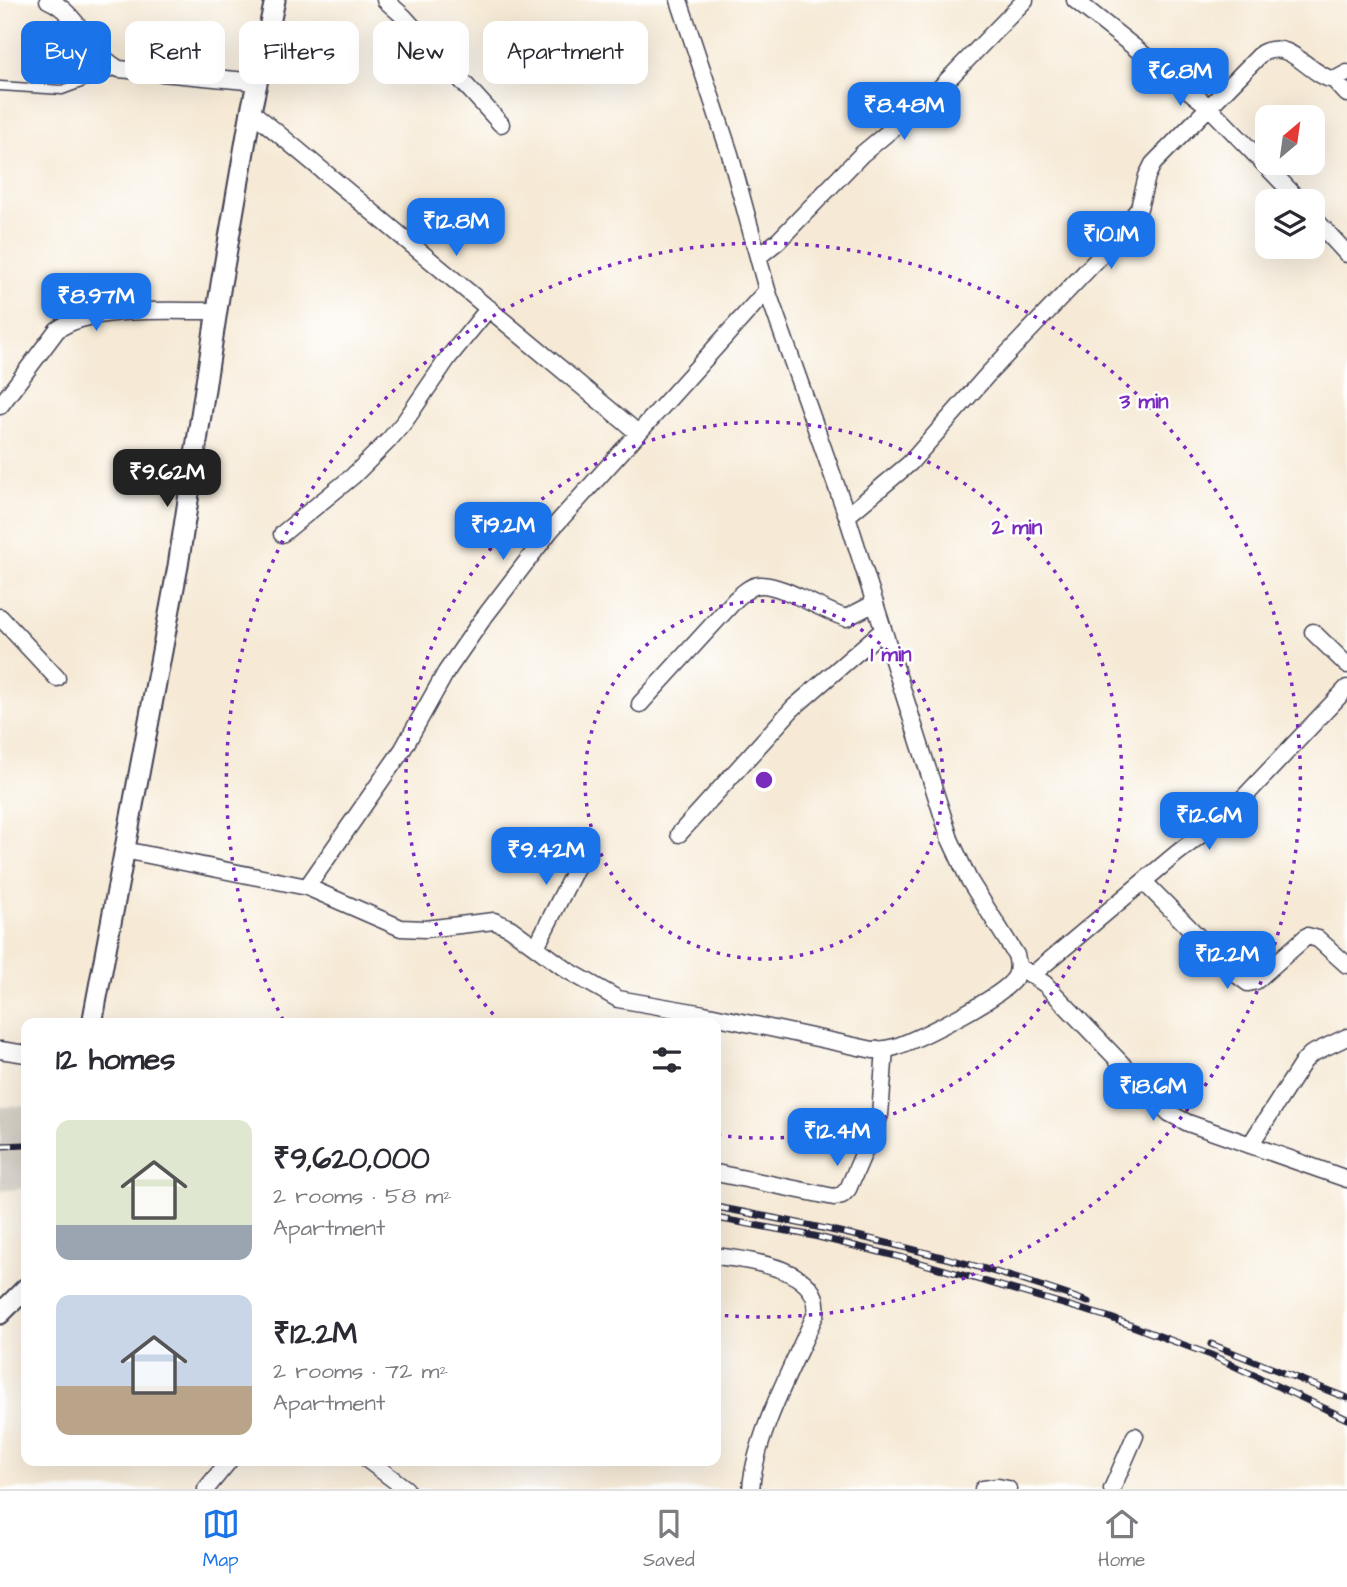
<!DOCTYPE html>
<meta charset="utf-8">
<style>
body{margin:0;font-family:"Architects Daughter",sans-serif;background:#f7f7f7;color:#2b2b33;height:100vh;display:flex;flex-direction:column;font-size:26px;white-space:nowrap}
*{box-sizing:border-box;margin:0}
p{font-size:23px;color:#7c7c81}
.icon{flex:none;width:38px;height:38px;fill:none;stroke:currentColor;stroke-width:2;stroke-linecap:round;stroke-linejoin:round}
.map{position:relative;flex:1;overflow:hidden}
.panel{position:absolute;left:21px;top:1018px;width:700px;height:448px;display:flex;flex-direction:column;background:#fff;border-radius:14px;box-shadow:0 7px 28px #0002}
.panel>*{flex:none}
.banner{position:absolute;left:21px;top:21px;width:700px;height:63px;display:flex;gap:14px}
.needle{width:46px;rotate:29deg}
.fabs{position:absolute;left:1255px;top:105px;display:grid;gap:14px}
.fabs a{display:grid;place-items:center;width:70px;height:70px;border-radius:14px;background:#fff;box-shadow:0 7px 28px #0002;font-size:35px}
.price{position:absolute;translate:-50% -60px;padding:0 16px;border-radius:14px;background:#1a73e8;color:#fff;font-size:23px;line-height:46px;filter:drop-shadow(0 2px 4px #0008)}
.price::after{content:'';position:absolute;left:50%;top:42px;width:21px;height:16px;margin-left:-10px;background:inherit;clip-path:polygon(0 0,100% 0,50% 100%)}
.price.selected{background:#222;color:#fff}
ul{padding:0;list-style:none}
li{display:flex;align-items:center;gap:21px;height:175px;padding:0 35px}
li span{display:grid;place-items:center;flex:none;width:196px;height:140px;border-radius:14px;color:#555}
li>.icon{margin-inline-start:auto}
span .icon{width:84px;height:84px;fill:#fffc;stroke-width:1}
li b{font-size:30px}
h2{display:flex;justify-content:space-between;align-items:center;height:84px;padding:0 35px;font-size:30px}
.chip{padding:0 24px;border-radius:14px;background:#fff;box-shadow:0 7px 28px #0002;font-size:24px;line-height:63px}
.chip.selected{background:#1a73e8;color:#fff}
.menu{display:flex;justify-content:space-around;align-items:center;height:98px;border-top:2px solid #e1e1e2;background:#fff;font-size:19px;color:#7c7c81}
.menu a{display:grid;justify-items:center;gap:4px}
.menu .selected{color:#1a73e8}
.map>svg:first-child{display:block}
.railway{fill:#cbc3b8}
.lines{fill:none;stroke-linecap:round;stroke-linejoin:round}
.service-casing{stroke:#424052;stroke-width:11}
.minor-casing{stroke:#424052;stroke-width:19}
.tertiary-casing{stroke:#424052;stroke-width:23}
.service{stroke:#fff;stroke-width:8}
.minor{stroke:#fff;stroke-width:16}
.tertiary{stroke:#fff;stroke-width:19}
.rail-casing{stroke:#22223b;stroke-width:7}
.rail{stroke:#fff;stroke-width:4.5;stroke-dasharray:13;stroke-linecap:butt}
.ring{fill:none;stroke:#7b2cbf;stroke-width:3.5;stroke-dasharray:3.5 7}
.centre{fill:#7b2cbf;stroke:#fff;stroke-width:3.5}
.ring-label{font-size:21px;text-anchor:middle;font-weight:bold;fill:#7b2cbf;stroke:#fff;stroke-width:5;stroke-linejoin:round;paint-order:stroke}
</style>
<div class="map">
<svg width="1347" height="1489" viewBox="0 0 1347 1489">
<rect width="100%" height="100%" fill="#fff"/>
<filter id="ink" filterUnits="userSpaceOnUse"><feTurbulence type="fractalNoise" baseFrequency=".0143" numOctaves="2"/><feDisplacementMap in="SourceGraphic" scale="14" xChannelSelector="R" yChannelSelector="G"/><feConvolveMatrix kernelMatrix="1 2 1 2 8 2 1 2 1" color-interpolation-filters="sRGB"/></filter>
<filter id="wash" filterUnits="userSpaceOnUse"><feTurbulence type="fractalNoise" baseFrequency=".00686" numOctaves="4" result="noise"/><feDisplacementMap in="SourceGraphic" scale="28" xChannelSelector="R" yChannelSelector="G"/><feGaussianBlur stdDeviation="1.57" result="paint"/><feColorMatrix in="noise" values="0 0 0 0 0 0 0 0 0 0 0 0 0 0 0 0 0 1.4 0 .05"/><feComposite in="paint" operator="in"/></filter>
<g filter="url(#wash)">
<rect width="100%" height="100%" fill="#f6ead6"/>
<path class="railway" d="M26,1106V1188L0,1191V1107Z"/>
</g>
<g filter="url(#ink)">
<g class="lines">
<g class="service-casing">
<path id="service" d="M0,86L62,90L119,69"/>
</g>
<g class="minor-casing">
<path id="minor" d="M48,0C79,13 89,53 119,69L257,82
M385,0L403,16L501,124
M1075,0L1208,106L1300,201
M1334,80L1347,94
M251,111L638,433
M1312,216L1347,254
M758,257L778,241L862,154L933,95L1025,0
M0,406L57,330C91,305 174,312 217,311
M847,516L910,463L989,373L1112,244L1139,208L1147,176L1153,164L1262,53C1291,38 1308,75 1334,80L1347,73
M282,534L353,476L389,440L405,421L448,358L489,308
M0,617L57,678
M1313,632L1347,665
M640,704L736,599C743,593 750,586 759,585C780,583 823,611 846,618L875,603
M679,834L793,708L883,630
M124,850L307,887L401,928L425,929L494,921L510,928L567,970L618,999L704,1014L873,1050C881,1050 888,1049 895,1047C918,1039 1006,996 1016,976C1019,968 1018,962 1016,955L969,880L950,839L847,516L767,290L730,154L679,0
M1144,882L1233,972L1248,983L1256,981L1307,936L1318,939L1347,965
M307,887L403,749L446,672L482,620L550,531L767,290
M536,947L588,844
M1024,970L1045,984L1169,1113L1188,1123L1347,1179
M1032,975L1176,854L1229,813L1347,688
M0,1050L26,1054
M1250,1145L1304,1061L1311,1054L1347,1037
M716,1173L834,1197L842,1195L848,1189L880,1115L885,1049
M716,1256C747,1260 822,1268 816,1313C794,1364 755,1435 751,1489
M369,1461L406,1489
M206,1489L229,1461
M983,1489L998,1487L1008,1489
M1112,1489L1135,1436"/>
</g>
<g class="tertiary-casing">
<path id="tertiary" d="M92,1024L178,566L221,284L251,111L275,0
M0,1314L26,1288"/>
</g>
<use href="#service" class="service"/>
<use href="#minor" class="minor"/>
<use href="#tertiary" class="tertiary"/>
<g class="rail-casing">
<path id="rail" d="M0,1146L26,1145
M716,1207C842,1230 967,1259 1088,1302
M716,1218L814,1236L904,1258L1108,1317L1211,1355L1347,1419
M1211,1344L1347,1398"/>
</g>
<use href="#rail" class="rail"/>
</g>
</g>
<g class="ring">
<circle cx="764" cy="780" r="179"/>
<path d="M500 1022A358 358 0 1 1 717 1135"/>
<path d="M283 1020A537 537 0 1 1 717 1315"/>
</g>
<circle cx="764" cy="780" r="10" class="centre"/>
<g class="ring-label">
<text x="1144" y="408">3 min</text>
<text x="1017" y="534">2 min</text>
<text x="891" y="661">1 min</text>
</g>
</svg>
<div class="fabs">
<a><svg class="needle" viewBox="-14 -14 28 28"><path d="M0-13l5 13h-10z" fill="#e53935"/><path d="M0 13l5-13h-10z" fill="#7c7c81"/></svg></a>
<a><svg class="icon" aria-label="layers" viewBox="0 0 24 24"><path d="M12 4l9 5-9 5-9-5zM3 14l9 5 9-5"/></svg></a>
</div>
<b class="price" style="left:1180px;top:108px">₹6.8M</b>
<b class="price" style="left:904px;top:142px">₹8.48M</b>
<b class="price" style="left:456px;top:258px">₹12.8M</b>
<b class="price" style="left:1111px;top:271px">₹10.1M</b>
<b class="price" style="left:96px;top:333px">₹8.97M</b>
<b class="price selected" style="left:167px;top:509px">₹9.62M</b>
<b class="price" style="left:503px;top:562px">₹19.2M</b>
<b class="price" style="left:1209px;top:852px">₹12.6M</b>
<b class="price" style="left:546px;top:887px">₹9.42M</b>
<b class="price" style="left:1227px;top:991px">₹12.2M</b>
<b class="price" style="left:1153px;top:1123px">₹18.6M</b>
<b class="price" style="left:837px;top:1168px">₹12.4M</b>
<div class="banner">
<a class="chip selected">Buy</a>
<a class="chip">Rent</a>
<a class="chip">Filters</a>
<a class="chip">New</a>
<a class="chip">Apartment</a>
</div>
<section class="panel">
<h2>12 homes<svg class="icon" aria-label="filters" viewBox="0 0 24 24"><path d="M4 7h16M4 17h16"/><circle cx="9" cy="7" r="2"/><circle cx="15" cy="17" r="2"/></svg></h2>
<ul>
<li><span style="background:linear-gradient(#dfe7d0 75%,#9aa5b1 0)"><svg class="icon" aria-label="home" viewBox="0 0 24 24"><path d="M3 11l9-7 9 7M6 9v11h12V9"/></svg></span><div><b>₹9,620,000</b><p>2 rooms · 58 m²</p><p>Apartment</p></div></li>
<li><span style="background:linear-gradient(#c9d6e8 65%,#b9a48a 0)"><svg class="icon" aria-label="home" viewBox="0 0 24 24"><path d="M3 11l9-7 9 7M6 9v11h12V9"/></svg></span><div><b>₹12.2M</b><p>2 rooms · 72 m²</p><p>Apartment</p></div></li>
</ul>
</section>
</div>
<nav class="menu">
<a class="selected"><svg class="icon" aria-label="map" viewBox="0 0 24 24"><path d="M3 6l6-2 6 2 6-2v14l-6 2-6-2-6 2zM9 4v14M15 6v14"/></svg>Map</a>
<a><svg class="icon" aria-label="saved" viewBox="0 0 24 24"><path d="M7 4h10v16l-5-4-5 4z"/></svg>Saved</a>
<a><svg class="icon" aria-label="home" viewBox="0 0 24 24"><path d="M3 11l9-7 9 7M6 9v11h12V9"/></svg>Home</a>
</nav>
